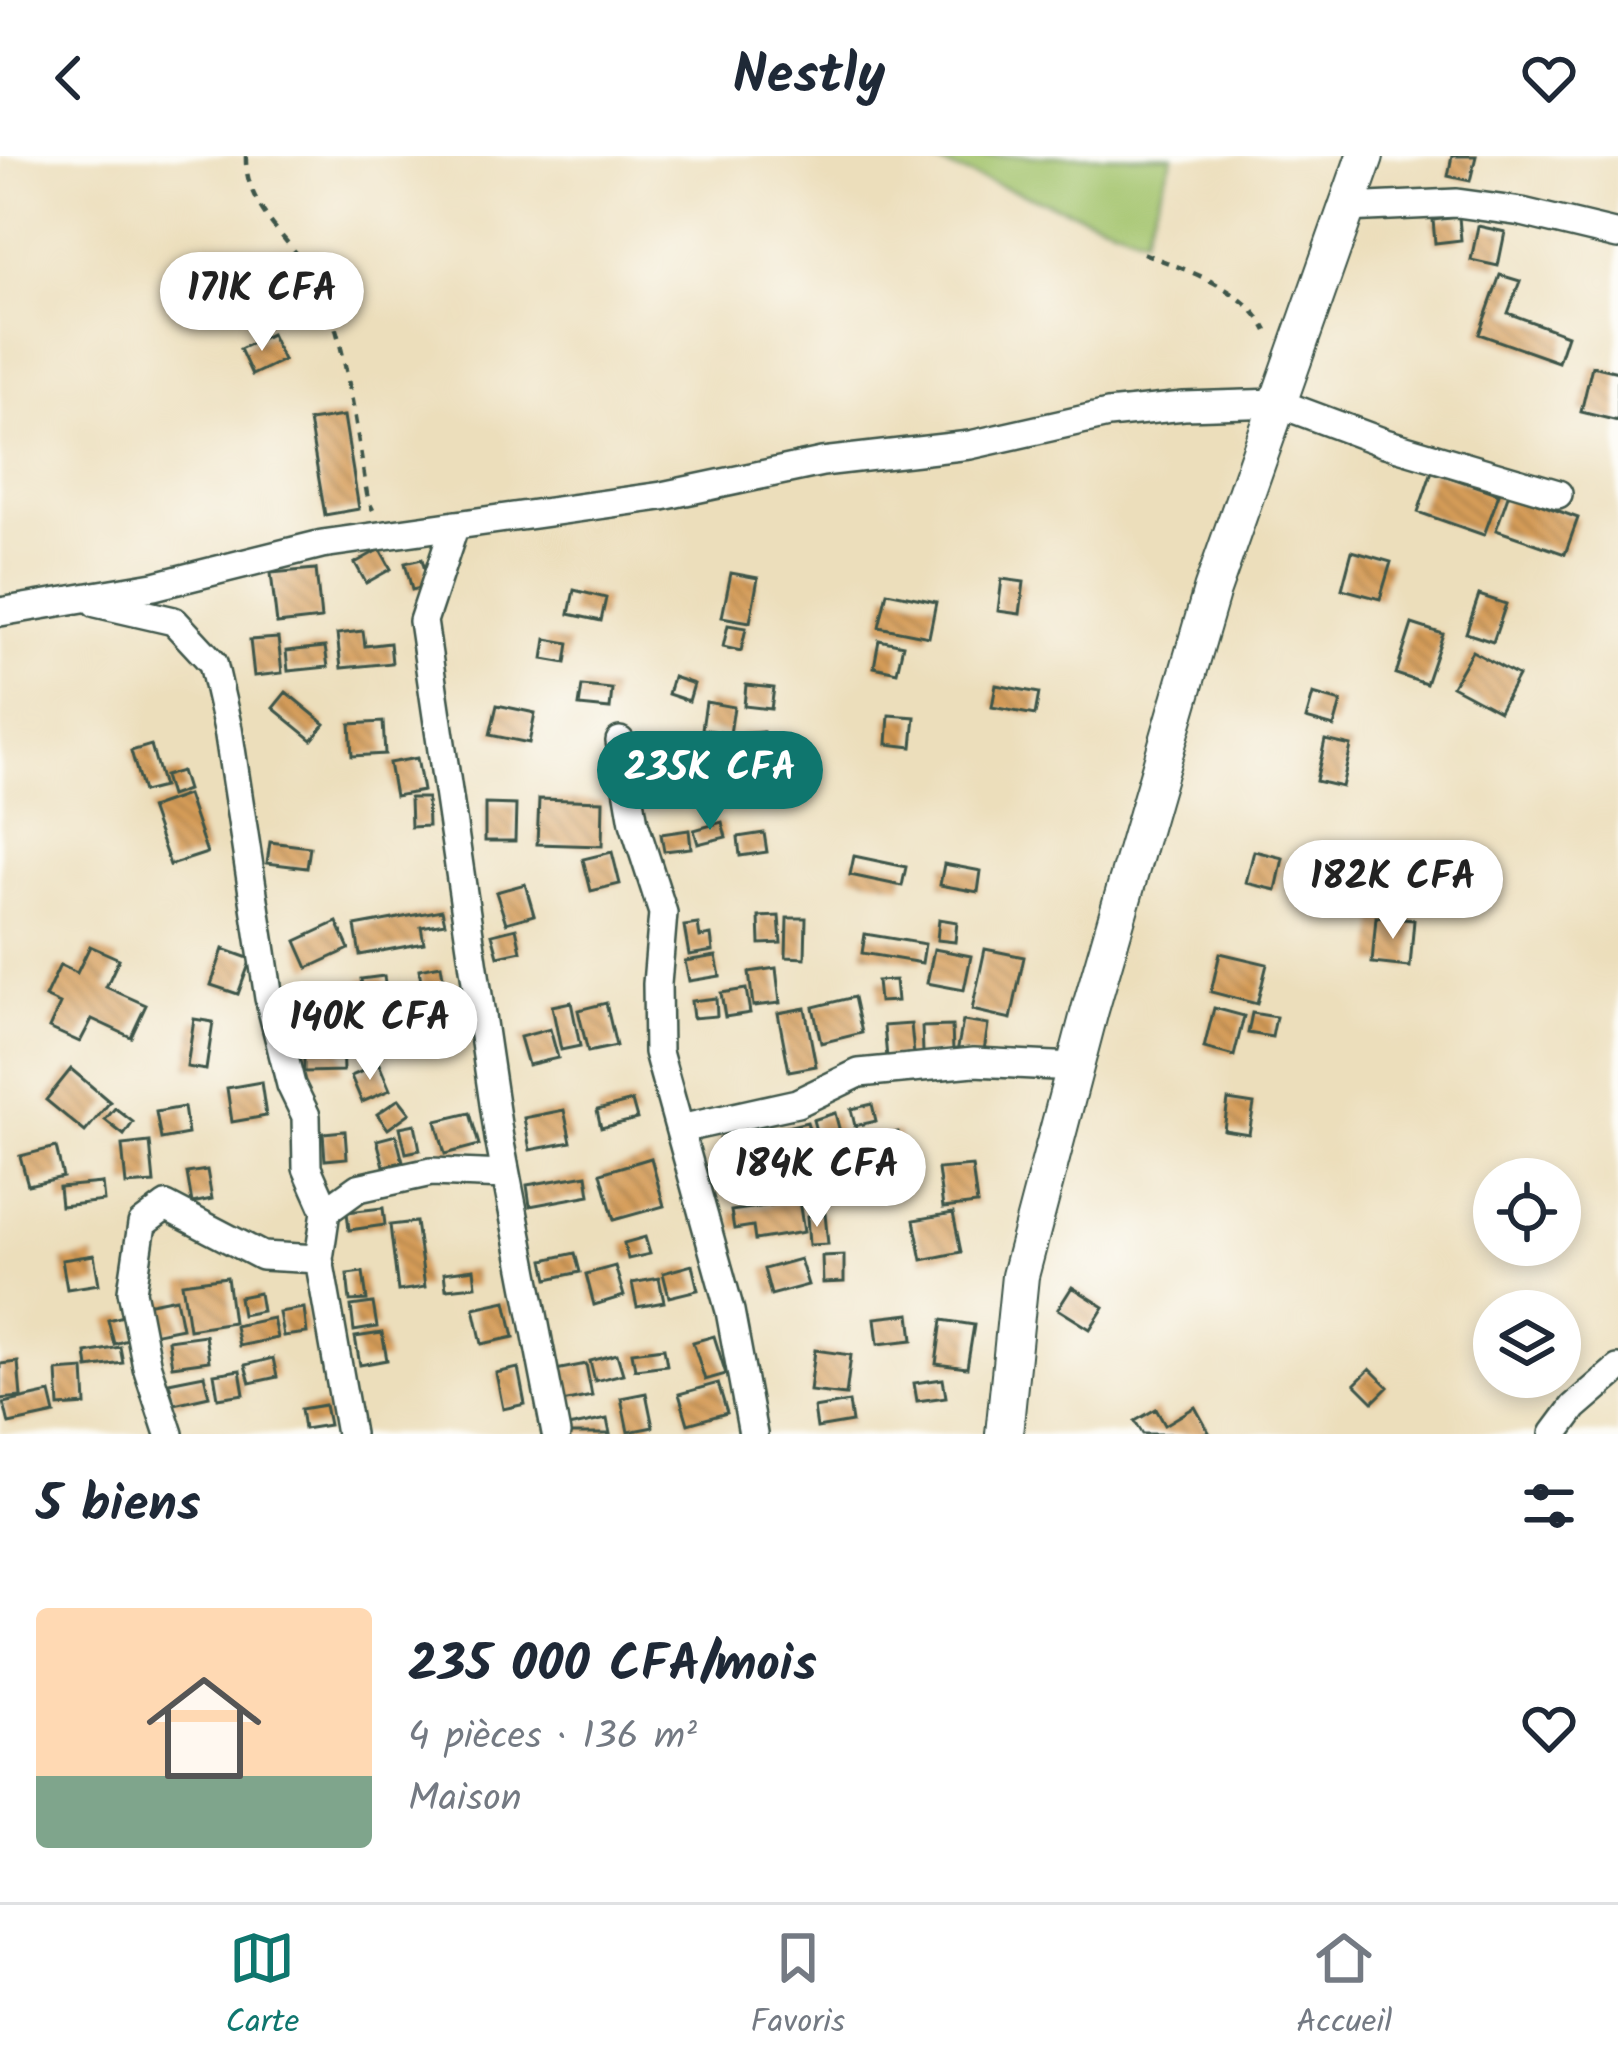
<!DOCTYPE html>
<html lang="fr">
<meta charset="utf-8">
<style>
body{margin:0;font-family:Kalam,sans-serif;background:#f2f2f3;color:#1f2937;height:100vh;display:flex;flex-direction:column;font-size:45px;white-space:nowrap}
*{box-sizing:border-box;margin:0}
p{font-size:39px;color:#747a83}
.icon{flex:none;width:66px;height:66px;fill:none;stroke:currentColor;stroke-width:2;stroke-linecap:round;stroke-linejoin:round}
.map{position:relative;height:1278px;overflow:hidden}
.details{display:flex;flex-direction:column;background:#fff;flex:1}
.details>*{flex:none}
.controls{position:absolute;left:1473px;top:1002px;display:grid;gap:24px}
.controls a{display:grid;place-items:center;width:108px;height:108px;border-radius:50%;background:#fff;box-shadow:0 6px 18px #0003;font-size:60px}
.price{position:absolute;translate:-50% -102px;padding:0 27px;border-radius:42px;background:#fff;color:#222;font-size:39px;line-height:78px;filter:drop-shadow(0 3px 6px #0008)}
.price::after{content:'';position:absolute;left:50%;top:72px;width:36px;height:27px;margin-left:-18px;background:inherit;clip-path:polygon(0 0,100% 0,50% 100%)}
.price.active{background:#0f766e;color:#fff}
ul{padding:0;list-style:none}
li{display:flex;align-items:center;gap:36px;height:300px;padding:0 36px}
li+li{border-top:3px solid #e0e1e3}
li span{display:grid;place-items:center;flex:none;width:336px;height:240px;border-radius:12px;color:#555}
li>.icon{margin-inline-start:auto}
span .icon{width:144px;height:144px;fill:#fffc;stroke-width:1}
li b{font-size:51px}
h2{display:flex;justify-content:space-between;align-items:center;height:144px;padding:0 36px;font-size:51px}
header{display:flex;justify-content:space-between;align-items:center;height:156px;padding:0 36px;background:#fff;font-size:54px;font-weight:800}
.menu{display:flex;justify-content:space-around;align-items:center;height:168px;border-top:3px solid #e0e1e3;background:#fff;font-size:33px;color:#747a83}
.menu a{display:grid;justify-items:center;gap:6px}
.menu .active{color:#0f766e}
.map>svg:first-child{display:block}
.pitch{fill:#a2c36b;stroke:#608050;stroke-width:3}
.building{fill:url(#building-back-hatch)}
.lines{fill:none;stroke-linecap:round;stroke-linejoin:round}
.minor-casing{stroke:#3e5548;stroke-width:32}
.major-casing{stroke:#3e5548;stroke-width:40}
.path{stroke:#3e5548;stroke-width:4.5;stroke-dasharray:9 9;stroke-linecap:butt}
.minor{stroke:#fff;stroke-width:27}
.major{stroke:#fff;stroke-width:36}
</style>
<header><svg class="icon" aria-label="back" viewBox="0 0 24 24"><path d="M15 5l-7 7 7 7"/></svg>Nestly<svg class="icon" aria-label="heart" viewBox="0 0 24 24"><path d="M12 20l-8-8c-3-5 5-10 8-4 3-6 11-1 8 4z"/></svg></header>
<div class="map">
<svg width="1618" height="1278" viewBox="0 0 1618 1278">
<defs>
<pattern id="building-back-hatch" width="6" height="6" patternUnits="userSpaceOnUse" patternTransform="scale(3)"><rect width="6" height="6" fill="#d59c58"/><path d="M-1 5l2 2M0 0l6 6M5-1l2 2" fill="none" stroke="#ac804a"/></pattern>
</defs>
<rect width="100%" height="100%" fill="#fdfcf7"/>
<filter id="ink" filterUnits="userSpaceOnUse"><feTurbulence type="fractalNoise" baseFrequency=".00833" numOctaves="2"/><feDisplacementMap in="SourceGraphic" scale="24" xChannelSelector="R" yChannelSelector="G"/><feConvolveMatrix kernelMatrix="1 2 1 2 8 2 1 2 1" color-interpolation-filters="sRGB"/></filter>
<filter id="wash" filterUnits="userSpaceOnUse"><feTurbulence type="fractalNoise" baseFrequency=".004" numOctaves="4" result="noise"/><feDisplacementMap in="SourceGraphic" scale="48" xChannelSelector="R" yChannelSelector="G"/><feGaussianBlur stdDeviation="2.7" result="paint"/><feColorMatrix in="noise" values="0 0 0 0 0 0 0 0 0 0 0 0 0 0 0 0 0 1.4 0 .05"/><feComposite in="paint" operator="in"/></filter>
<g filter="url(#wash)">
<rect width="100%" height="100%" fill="#ecdebb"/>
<path class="pitch" d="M929,0H1173L1144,81L928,4Z"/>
<g id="blocks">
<path class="building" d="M1452,0H1476L1470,25L1448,20Z
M1459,61L1461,84L1435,87L1433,64Z
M1478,70L1505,76L1498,110L1471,104Z
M1500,119L1520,125L1508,157L1567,179L1558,206L1479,178Z
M271,178L283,204L252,219L240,193Z
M1592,210L1618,216V265L1581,256Z
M344,260L359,353L325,359L309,265Z
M1432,315L1499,338L1484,379L1418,356Z
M1509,337L1578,362L1565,398L1496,374Z
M380,393L391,413L366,427L355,407Z
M1352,395L1391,406L1380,443L1342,433Z
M422,403L429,430L412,434L405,407Z
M316,413L321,463L277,468L271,417Z
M731,417L758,422L750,466L722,461Z
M1002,423L1024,426L1020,458L998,455Z
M574,434L606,442L601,465L569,458Z
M887,436L936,446L929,481L879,471Z
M1479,439L1506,448L1493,486L1466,477Z
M1412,468L1443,478L1426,528L1396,518Z
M728,469L746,472L741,495L723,491Z
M363,475L365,490L390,487L392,507L341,512L337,478Z
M278,482L282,517L254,520L250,484Z
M546,483L569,487L566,507L543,503Z
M879,484L903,489L897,516L874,511Z
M325,491L328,511L288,515L286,495Z
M1472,495L1518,520L1499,555L1452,530Z
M673,521L694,528L689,545L668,538Z
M746,529L774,532L771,553L744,550Z
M996,529L1039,537L1035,559L992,551Z
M582,530L612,533L610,553L579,550Z
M286,536L325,568L312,584L273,552Z
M1313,538L1341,546L1334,571L1306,563Z
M706,546L734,551L730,578L702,573Z
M497,549L535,557L529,587L490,579Z
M889,559L915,561L912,591L887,588Z
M383,566L385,598L352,600L350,568Z
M763,576L765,604L741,605L740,578Z
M1325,584L1351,590L1342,631L1316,625Z
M151,589L163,631L143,636L131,595Z
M417,602L423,635L395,640L389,607Z
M181,615L187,634L170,640L164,620Z
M187,639L207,697L170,709L150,652Z
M410,642H427L428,670L411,671Z
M539,643L603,645L602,690L537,688Z
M485,648L516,649L515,685H485Z
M722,666L726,681L698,688L694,674Z
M689,674L691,692L664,695L661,678Z
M764,677L767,696L740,700L738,681Z
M270,686L310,691L307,712L267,707Z
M1254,695L1283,702L1276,734L1246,727Z
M612,696L620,728L591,735L583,703Z
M854,700L906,711L902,730L850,719Z
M944,708L981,715L978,736L940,729Z
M525,728L534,759L506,767L496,736Z
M442,754L445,767L421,771L424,787L360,799L355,770Z
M779,760L781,787L760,788L759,761Z
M1376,761L1414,764L1410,811L1372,807Z
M787,762H806L805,802L786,801Z
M939,763L957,766L955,786L937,784Z
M337,766L349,793L308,812L296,785Z
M698,768L700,781L711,779L713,795L689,799L684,770Z
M516,772L521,795L498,800L492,778Z
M865,778L925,788L922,807L862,797Z
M90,790L119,803L106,831L146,849L131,881L92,863L80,886L49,872L60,848L45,841L60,809L77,817Z
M223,793L251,803L238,838L211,829Z
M934,793L971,800L964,834L927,827Z
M985,793L1024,801L1011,863L972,854Z
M1220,797L1267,808L1257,848L1211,836Z
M716,800L720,820L689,825L685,805Z
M441,809L445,833L423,837L419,813Z
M776,812L780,847L753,850L749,816Z
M384,820L388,850L365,854L361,823Z
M895,824L897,845L879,846L877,825Z
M746,833L750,857L725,861L721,837Z
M315,838L321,871L291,876L285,843Z
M854,841L862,877L821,887L813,851Z
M716,842L717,860L693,862L691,845Z
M571,846L580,890L561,894L552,850Z
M606,847L616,890L588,896L578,854Z
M411,849L419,875L392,882L385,856Z
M343,850L346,869L326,872L323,853Z
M805,852L816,910L789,915L778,857Z
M1214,852L1244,860L1234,900L1204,892Z
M1252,857L1276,861L1272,881L1248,877Z
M194,863L213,866L206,914L187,911Z
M963,865L988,869L983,901L957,896Z
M911,868L914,899L887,902L884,870Z
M952,870L953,895L923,897L922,871Z
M550,873L558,902L528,909L520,881Z
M342,885L343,915L304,916V886Z
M379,908L390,934L362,946L351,920Z
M71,913L110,946L85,976L46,944Z
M261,926L266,960L232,966L227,932Z
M399,943L410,957L388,973L377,958Z
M1228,944L1254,948L1249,978L1224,974Z
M632,945L637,963L601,972L597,954Z
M872,948L876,965L855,970L851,953Z
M184,951L188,978L161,983L156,956Z
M115,952L133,966L124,979L105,964Z
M564,954L571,986L530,994L524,962Z
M470,957L479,989L445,998L436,965Z
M835,957L840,976L818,982L813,964Z
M807,966L811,980L777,988L774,974Z
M415,968L420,994L406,997L400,971Z
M345,975L347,1002L325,1004L323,977Z
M898,976L907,1014L852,1027L843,988Z
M746,978L755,1030L730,1034L720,983Z
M396,979L403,1006L384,1010L377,984Z
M150,986L154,1027L126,1029L122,989Z
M56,991L63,1021L28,1029L20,1000Z
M651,1002L664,1050L614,1064L601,1017Z
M972,1010L977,1048L943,1052L938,1013Z
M207,1014L212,1043L192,1047L187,1017Z
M587,1019L590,1039L530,1050L527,1029Z
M102,1027L104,1045L61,1050L59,1031Z
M799,1045L804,1076L755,1084L753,1070L734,1073L731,1055Z
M383,1052L385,1069L349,1074L347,1056Z
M953,1057L961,1096L922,1104L914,1064Z
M825,1058L828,1088L809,1089L807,1060Z
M416,1066L425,1131L398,1135L390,1069Z
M645,1081L650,1098L628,1103L624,1087Z
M575,1097L580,1116L548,1123L544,1104Z
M94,1099L99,1128L67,1133L62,1104Z
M844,1099V1126L823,1127L822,1100Z
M800,1103L808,1129L771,1139L764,1113Z
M692,1109L698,1134L669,1141L663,1117Z
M615,1110L624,1140L594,1149L586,1118Z
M474,1113L476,1130L446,1133L444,1117Z
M363,1116L367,1144L350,1145L347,1118Z
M227,1121L233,1166L189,1173L182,1127Z
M659,1122L664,1146L637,1151L632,1127Z
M1072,1131L1104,1151L1090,1173L1058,1153Z
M259,1137L262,1155L242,1159L239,1141Z
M176,1142L182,1172L152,1178L146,1148Z
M506,1145L514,1181L482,1188L474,1152Z
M373,1147L377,1171L354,1175L351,1150Z
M304,1152L307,1177L283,1180L279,1156Z
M910,1158L913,1184L878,1188L875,1162Z
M127,1159L134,1182L114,1188L108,1164Z
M273,1162L277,1182L239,1190L235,1170Z
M942,1164L974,1169L967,1212L936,1208Z
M382,1177L387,1204L360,1209L355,1181Z
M205,1179L209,1205L172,1210L168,1184Z
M714,1180L726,1218L705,1224L693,1186Z
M120,1191L123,1207L88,1212L86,1197Z
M664,1192L667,1209L635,1213L632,1196Z
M815,1194L851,1199L846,1239L810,1235Z
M617,1198L623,1218L595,1225L590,1205Z
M273,1202L277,1221L250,1227L245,1209Z
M18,1206L21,1241L0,1243V1208Z
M586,1208L592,1240L562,1246L556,1214Z
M518,1212L525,1248L503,1253L496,1217Z
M84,1213L86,1249L59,1251L57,1215Z
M1370,1213L1388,1231L1373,1246L1355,1228Z
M240,1214L244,1238L218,1242L214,1218Z
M204,1219L209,1240L174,1248L169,1226Z
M943,1223L946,1241L917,1245L914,1227Z
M718,1227L727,1257L688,1268L679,1238Z
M50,1237L55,1258L9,1268L4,1247Z
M646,1237L653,1271L628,1276L621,1242Z
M849,1246L852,1266L817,1272L814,1252Z
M325,1249L329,1269L304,1273L301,1253Z
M1195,1251L1210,1278H1143L1135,1265L1156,1253L1165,1269Z
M607,1263L610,1278H569L568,1271Z"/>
</g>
</g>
<g filter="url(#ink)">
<use href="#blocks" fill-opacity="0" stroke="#3e5548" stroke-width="3"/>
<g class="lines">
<g class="minor-casing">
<path id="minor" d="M1346,52L1457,47L1522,56L1618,79
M455,369L423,465L499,982L556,1278
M96,447L174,465L213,507L228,573L269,842L291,929L306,960L307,1012L326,1055
M0,456L154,430L322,388L662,340L822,306L970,289L1108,258L1184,250L1278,247L1385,287L1558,338
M620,585L634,667L663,757L657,828L658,896L730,1155L753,1278
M680,973L797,947L859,917L974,906L1075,911
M169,1278L147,1211L132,1135L142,1068L166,1050L262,1100L319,1103
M350,1278L319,1103L326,1055L358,1032L431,1016L506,1019
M1554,1278L1574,1251L1618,1213"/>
</g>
<g class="major-casing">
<path id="major" d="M1004,1278L1020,1120L1090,854L1212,434L1365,0"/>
</g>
<path class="path" d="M246,0C244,57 300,89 322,135C347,188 358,285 368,344L373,354
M1143,97C1185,114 1246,132 1267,175"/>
<use href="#minor" class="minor"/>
<use href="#major" class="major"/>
</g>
</g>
</svg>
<div class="controls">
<a><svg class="icon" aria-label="locate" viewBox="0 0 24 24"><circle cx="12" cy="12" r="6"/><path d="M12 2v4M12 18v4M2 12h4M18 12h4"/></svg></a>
<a><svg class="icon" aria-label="layers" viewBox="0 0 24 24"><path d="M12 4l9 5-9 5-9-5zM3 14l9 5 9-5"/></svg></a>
</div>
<b class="price" style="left:262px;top:198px">171K CFA</b>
<b class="price active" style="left:710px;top:677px">235K CFA</b>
<b class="price" style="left:1393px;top:786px">182K CFA</b>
<b class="price" style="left:370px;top:927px">140K CFA</b>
<b class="price" style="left:817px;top:1074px">184K CFA</b>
</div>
<section class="details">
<h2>5 biens<svg class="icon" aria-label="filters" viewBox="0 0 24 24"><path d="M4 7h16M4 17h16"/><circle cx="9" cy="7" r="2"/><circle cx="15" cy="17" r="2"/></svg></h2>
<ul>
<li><span style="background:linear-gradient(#ffd9b3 70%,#7fa58c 0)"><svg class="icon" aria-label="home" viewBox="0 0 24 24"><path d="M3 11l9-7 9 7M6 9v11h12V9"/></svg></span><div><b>235 000 CFA/mois</b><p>4 pièces · 136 m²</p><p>Maison</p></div><svg class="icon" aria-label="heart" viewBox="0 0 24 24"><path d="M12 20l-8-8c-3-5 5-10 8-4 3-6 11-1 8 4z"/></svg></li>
</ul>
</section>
<nav class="menu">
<a class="active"><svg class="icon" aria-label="map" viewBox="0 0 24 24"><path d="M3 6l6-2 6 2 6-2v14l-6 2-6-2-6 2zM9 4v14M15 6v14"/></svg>Carte</a>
<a><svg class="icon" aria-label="saved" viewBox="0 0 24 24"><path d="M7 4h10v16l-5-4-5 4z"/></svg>Favoris</a>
<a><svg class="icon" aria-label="home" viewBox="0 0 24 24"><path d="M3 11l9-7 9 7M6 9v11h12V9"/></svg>Accueil</a>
</nav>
